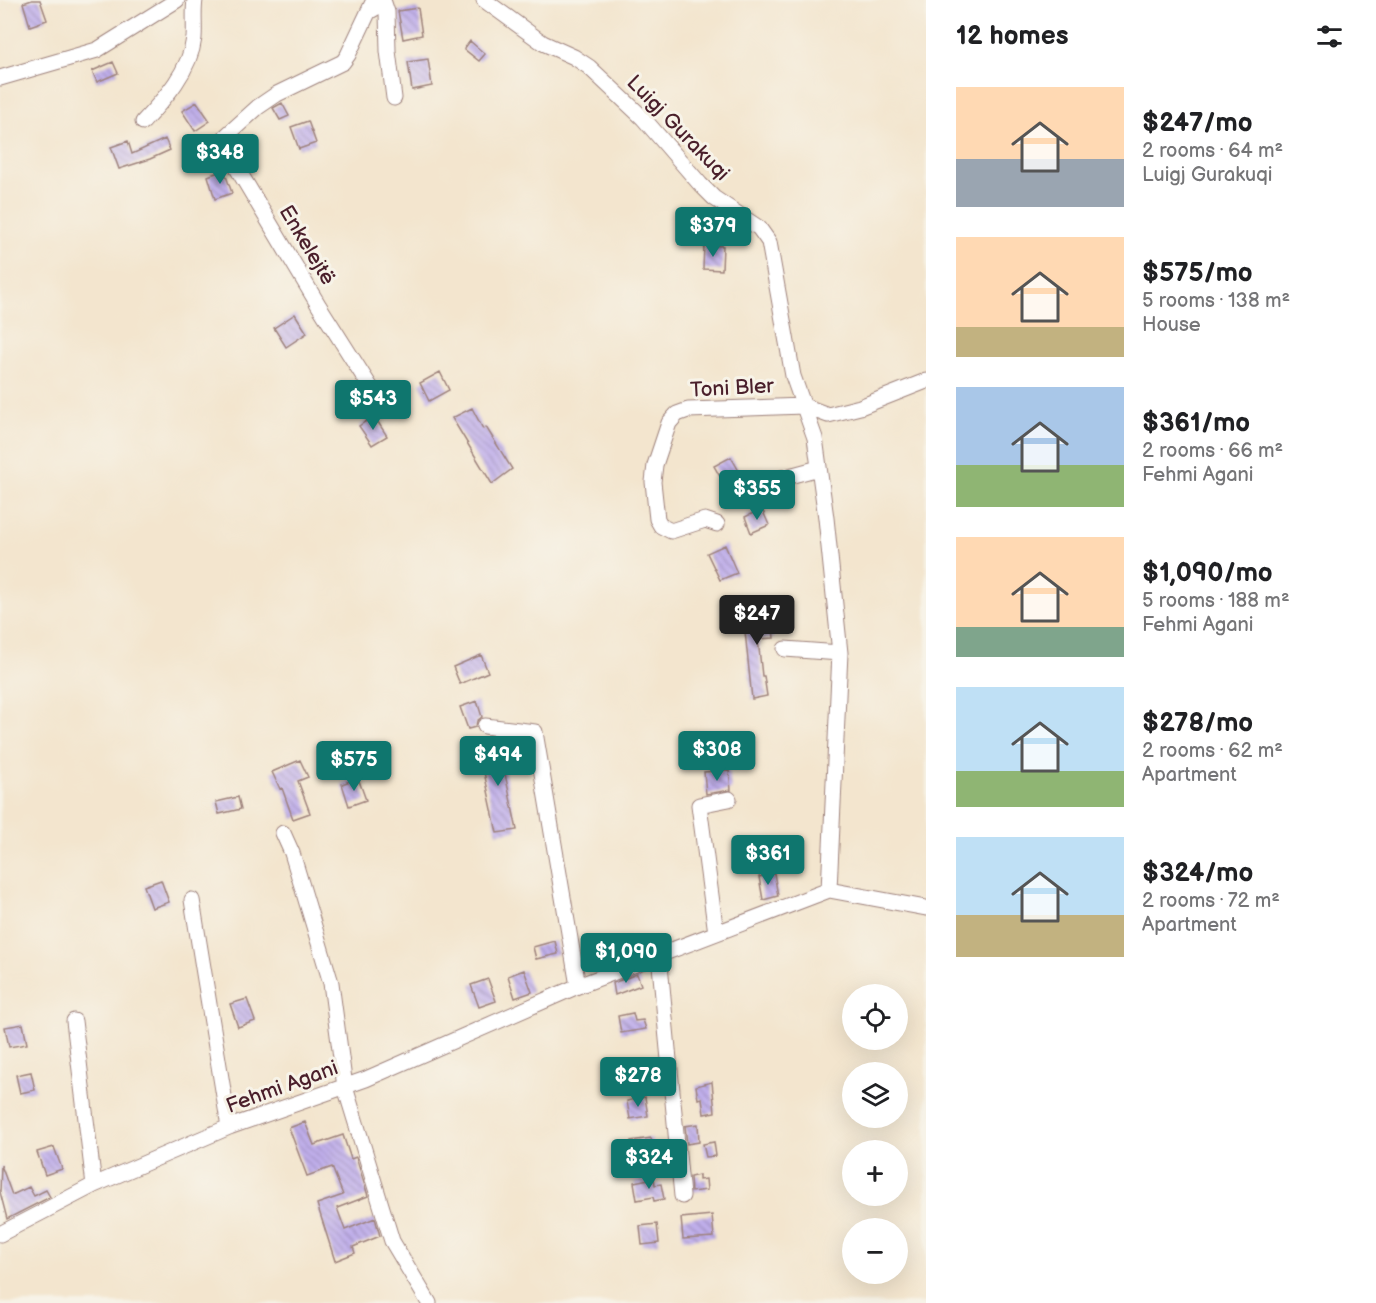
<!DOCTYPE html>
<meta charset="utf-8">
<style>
body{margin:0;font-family:"Balsamiq Sans",sans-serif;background:#f6f6f6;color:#202124;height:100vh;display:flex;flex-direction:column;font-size:22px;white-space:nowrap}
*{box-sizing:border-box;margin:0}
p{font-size:20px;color:#757577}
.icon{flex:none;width:33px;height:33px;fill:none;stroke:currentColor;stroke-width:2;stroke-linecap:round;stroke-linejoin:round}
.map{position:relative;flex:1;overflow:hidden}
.panel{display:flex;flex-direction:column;background:#fff;width:450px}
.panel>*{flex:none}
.fabs{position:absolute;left:842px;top:984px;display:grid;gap:12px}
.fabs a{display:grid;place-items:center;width:66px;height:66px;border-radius:50%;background:#fff;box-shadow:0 6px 24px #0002;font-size:30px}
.price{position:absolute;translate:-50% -51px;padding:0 14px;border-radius:6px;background:#0f766e;color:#fff;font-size:20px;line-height:39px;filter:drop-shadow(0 2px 3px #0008)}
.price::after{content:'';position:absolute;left:50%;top:36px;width:18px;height:14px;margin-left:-9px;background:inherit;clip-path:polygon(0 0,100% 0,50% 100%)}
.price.active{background:#222;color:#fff}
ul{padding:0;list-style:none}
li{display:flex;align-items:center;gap:18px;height:150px;padding:0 30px}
li span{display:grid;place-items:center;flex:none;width:168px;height:120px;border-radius:0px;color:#555}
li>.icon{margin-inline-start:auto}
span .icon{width:72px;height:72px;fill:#fffc;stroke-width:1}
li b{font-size:26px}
h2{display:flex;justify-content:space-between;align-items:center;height:72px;padding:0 30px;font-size:26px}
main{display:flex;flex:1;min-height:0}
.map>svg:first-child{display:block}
.building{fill:url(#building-back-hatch)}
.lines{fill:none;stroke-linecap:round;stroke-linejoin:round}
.minor-casing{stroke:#9e827c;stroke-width:17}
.minor{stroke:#fff;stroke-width:15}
.labels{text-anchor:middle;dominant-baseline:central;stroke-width:6;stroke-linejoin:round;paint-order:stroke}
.street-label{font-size:21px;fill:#4a1f2b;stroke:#f7f3e8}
</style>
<main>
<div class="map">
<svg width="926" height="1303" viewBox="0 0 926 1303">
<defs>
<pattern id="building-back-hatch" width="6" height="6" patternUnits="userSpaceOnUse" patternTransform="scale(1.5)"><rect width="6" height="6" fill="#c0afeb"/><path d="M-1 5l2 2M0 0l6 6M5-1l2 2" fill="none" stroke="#9e8ebf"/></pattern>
</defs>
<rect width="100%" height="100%" fill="#f7f3e8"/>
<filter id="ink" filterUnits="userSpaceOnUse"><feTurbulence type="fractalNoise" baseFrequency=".0167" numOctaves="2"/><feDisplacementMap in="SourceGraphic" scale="12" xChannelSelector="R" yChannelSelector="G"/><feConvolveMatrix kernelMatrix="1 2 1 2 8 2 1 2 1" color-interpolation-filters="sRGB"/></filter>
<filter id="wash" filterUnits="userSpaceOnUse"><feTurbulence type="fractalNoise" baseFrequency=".008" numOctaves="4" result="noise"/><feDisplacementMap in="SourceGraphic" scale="24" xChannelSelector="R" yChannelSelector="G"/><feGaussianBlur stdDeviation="1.35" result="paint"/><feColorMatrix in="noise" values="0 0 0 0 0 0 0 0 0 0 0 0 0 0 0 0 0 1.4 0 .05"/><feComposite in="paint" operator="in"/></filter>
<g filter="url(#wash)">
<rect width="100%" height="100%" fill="#f3e5ce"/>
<g id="blocks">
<path class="building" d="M32,0H40L47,20L30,26L23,3Z
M418,8L422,35L403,39L398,11Z
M470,41L485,54L479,61L464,49Z
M428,59L432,86L412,90L408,62Z
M113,62L118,73L97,82L92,71Z
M197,102L210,121L195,131L182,111Z
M282,103L289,116L280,120L273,108Z
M308,121L316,143L299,149L291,127Z
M165,139L170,150L150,159L119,169L111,147L128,141L132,154Z
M224,170L232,193L215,199L208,176Z
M704,245L723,246L722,270L703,269Z
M295,314L307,333L286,347L274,328Z
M440,372L449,390L429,401L420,383Z
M472,408L483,429L486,427L512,469L492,484L452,418Z
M374,416L387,436L372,445L359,426Z
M731,457L743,478L726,487L714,466Z
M762,509L769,525L751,533L745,517Z
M725,545L737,573L720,580L707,553Z
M771,608L774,638L758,639L762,676H764L767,696L752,699L743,612Z
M481,655L488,672L460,684L453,667Z
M477,701L482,717L477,721L476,727L468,729L460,707Z
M498,741L517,830L497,833L478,744Z
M300,760L308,777L298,781L310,813L293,819L282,788L280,789L272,772Z
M729,770L731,790L706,794L704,772Z
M358,778L366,800L349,806L342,784Z
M238,797L241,809L219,814L216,802Z
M774,873L778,896L763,900L759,877Z
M161,880L169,902L152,908L144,886Z
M555,941L558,954L536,959L533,947Z
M524,970L532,992L515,998L508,976Z
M637,974L641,985L615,995L613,983Z
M488,979L496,1001L479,1007L471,985Z
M247,999L255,1021L238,1027L230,1004Z
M633,1013L635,1021L643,1020L646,1029L621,1033L618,1016Z
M23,1024L27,1044L9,1047L5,1027Z
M31,1072L35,1090L20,1093L16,1075Z
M712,1082L715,1112L704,1114L702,1098L698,1099L696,1086Z
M645,1097L648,1116L630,1119L627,1101Z
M305,1122L314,1145L343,1135L351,1159L356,1157L368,1196L337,1208L345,1230L375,1218L380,1236L353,1247L355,1253L335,1261L317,1204L343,1195L332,1167L307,1176L289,1128Z
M698,1124L699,1142L687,1144L685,1126Z
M651,1138L654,1157L634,1160L631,1141Z
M714,1142L716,1156L706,1157L703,1144Z
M54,1147L62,1169L45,1175L37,1152Z
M1,1165L12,1195L29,1187L34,1196L46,1190L50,1197L7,1219L0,1192Z
M699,1175V1180L706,1179L707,1190L691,1192L690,1177Z
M654,1178L655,1185L661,1184L664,1199L654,1201L653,1197L637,1200L634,1182Z
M712,1215L714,1237L683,1239L681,1218Z
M657,1224L659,1243L642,1245L640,1226Z"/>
</g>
</g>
<g filter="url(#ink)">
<use href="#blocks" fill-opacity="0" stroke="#9e827c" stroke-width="1.5"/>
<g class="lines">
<g class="minor-casing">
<path id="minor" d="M484,0L543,43L574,57L589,67L643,118L700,184L714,198L759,228L769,242L793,376L815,438L826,518L840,653L829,890
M370,11L384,3L387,12L388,51L394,98
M0,78L97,50L177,0
M143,122C165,98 190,71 194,38C195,25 193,13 195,0
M371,388L319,306L228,153L224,142L226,136L258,107L277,94L343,62L348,55L374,0
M767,482L819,468
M717,524L705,520L671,531L661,526L657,519L653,482L655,465L669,423L677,414L688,410L804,406L828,415L860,407L926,381
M785,649L840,653
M485,726L535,732L578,986
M283,833L292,853L331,983L345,1087L392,1241L429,1303
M829,890L926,908
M192,900L229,1127
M716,933L699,805L729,799
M659,955L682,1196
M74,1021L94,1185
M0,1234L94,1185L229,1127L366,1079L578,986L829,890"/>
</g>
<use href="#minor" class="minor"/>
</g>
</g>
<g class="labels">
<g class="street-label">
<text transform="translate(678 128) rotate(46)">Luigj Gurakuqi</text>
<text transform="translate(307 245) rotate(59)">Enkelejtë</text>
<text transform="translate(732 388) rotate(-3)">Toni Bler</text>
<text transform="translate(282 1087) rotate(-20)">Fehmi Agani</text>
</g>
</g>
</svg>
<div class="fabs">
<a><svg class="icon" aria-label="locate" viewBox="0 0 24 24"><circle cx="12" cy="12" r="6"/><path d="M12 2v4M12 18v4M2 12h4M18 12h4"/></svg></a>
<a><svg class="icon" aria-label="layers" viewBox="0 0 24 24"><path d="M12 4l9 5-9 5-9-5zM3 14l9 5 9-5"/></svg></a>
<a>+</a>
<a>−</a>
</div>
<b class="price" style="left:220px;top:185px">$348</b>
<b class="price" style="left:713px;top:258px">$379</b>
<b class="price" style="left:373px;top:431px">$543</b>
<b class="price" style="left:757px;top:521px">$355</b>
<b class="price active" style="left:757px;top:646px">$247</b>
<b class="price" style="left:717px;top:782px">$308</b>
<b class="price" style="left:498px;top:787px">$494</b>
<b class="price" style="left:354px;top:792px">$575</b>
<b class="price" style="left:768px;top:886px">$361</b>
<b class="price" style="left:626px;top:984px">$1,090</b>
<b class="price" style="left:638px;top:1108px">$278</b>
<b class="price" style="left:649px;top:1190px">$324</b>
</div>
<section class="panel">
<h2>12 homes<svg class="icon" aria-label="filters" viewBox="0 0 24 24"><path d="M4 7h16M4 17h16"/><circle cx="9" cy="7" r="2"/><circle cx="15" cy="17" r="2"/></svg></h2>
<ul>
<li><span style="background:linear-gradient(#ffd9b3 60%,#9aa5b1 0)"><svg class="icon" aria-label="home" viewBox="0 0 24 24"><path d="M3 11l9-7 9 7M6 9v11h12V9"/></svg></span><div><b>$247/mo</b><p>2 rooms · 64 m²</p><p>Luigj Gurakuqi</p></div></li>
<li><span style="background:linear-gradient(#ffd9b3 75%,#c2b280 0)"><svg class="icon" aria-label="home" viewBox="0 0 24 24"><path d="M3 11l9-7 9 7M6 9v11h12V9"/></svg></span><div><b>$575/mo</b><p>5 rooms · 138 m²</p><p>House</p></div></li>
<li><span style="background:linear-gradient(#a9c7e8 65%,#8fb573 0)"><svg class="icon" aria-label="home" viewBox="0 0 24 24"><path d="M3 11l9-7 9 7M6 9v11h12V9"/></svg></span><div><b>$361/mo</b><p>2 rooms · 66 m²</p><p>Fehmi Agani</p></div></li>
<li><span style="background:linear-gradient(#ffd9b3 75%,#7fa58c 0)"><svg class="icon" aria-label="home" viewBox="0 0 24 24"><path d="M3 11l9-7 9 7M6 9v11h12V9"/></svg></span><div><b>$1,090/mo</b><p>5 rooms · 188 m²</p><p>Fehmi Agani</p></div></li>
<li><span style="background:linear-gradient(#bfe0f5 70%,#8fb573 0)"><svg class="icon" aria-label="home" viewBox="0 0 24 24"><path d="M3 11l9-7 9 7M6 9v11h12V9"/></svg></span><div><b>$278/mo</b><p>2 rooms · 62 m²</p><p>Apartment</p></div></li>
<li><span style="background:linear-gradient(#bfe0f5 65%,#c2b280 0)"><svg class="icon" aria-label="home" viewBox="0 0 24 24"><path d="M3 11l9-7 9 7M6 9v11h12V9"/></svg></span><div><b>$324/mo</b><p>2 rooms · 72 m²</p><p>Apartment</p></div></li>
</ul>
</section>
</main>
